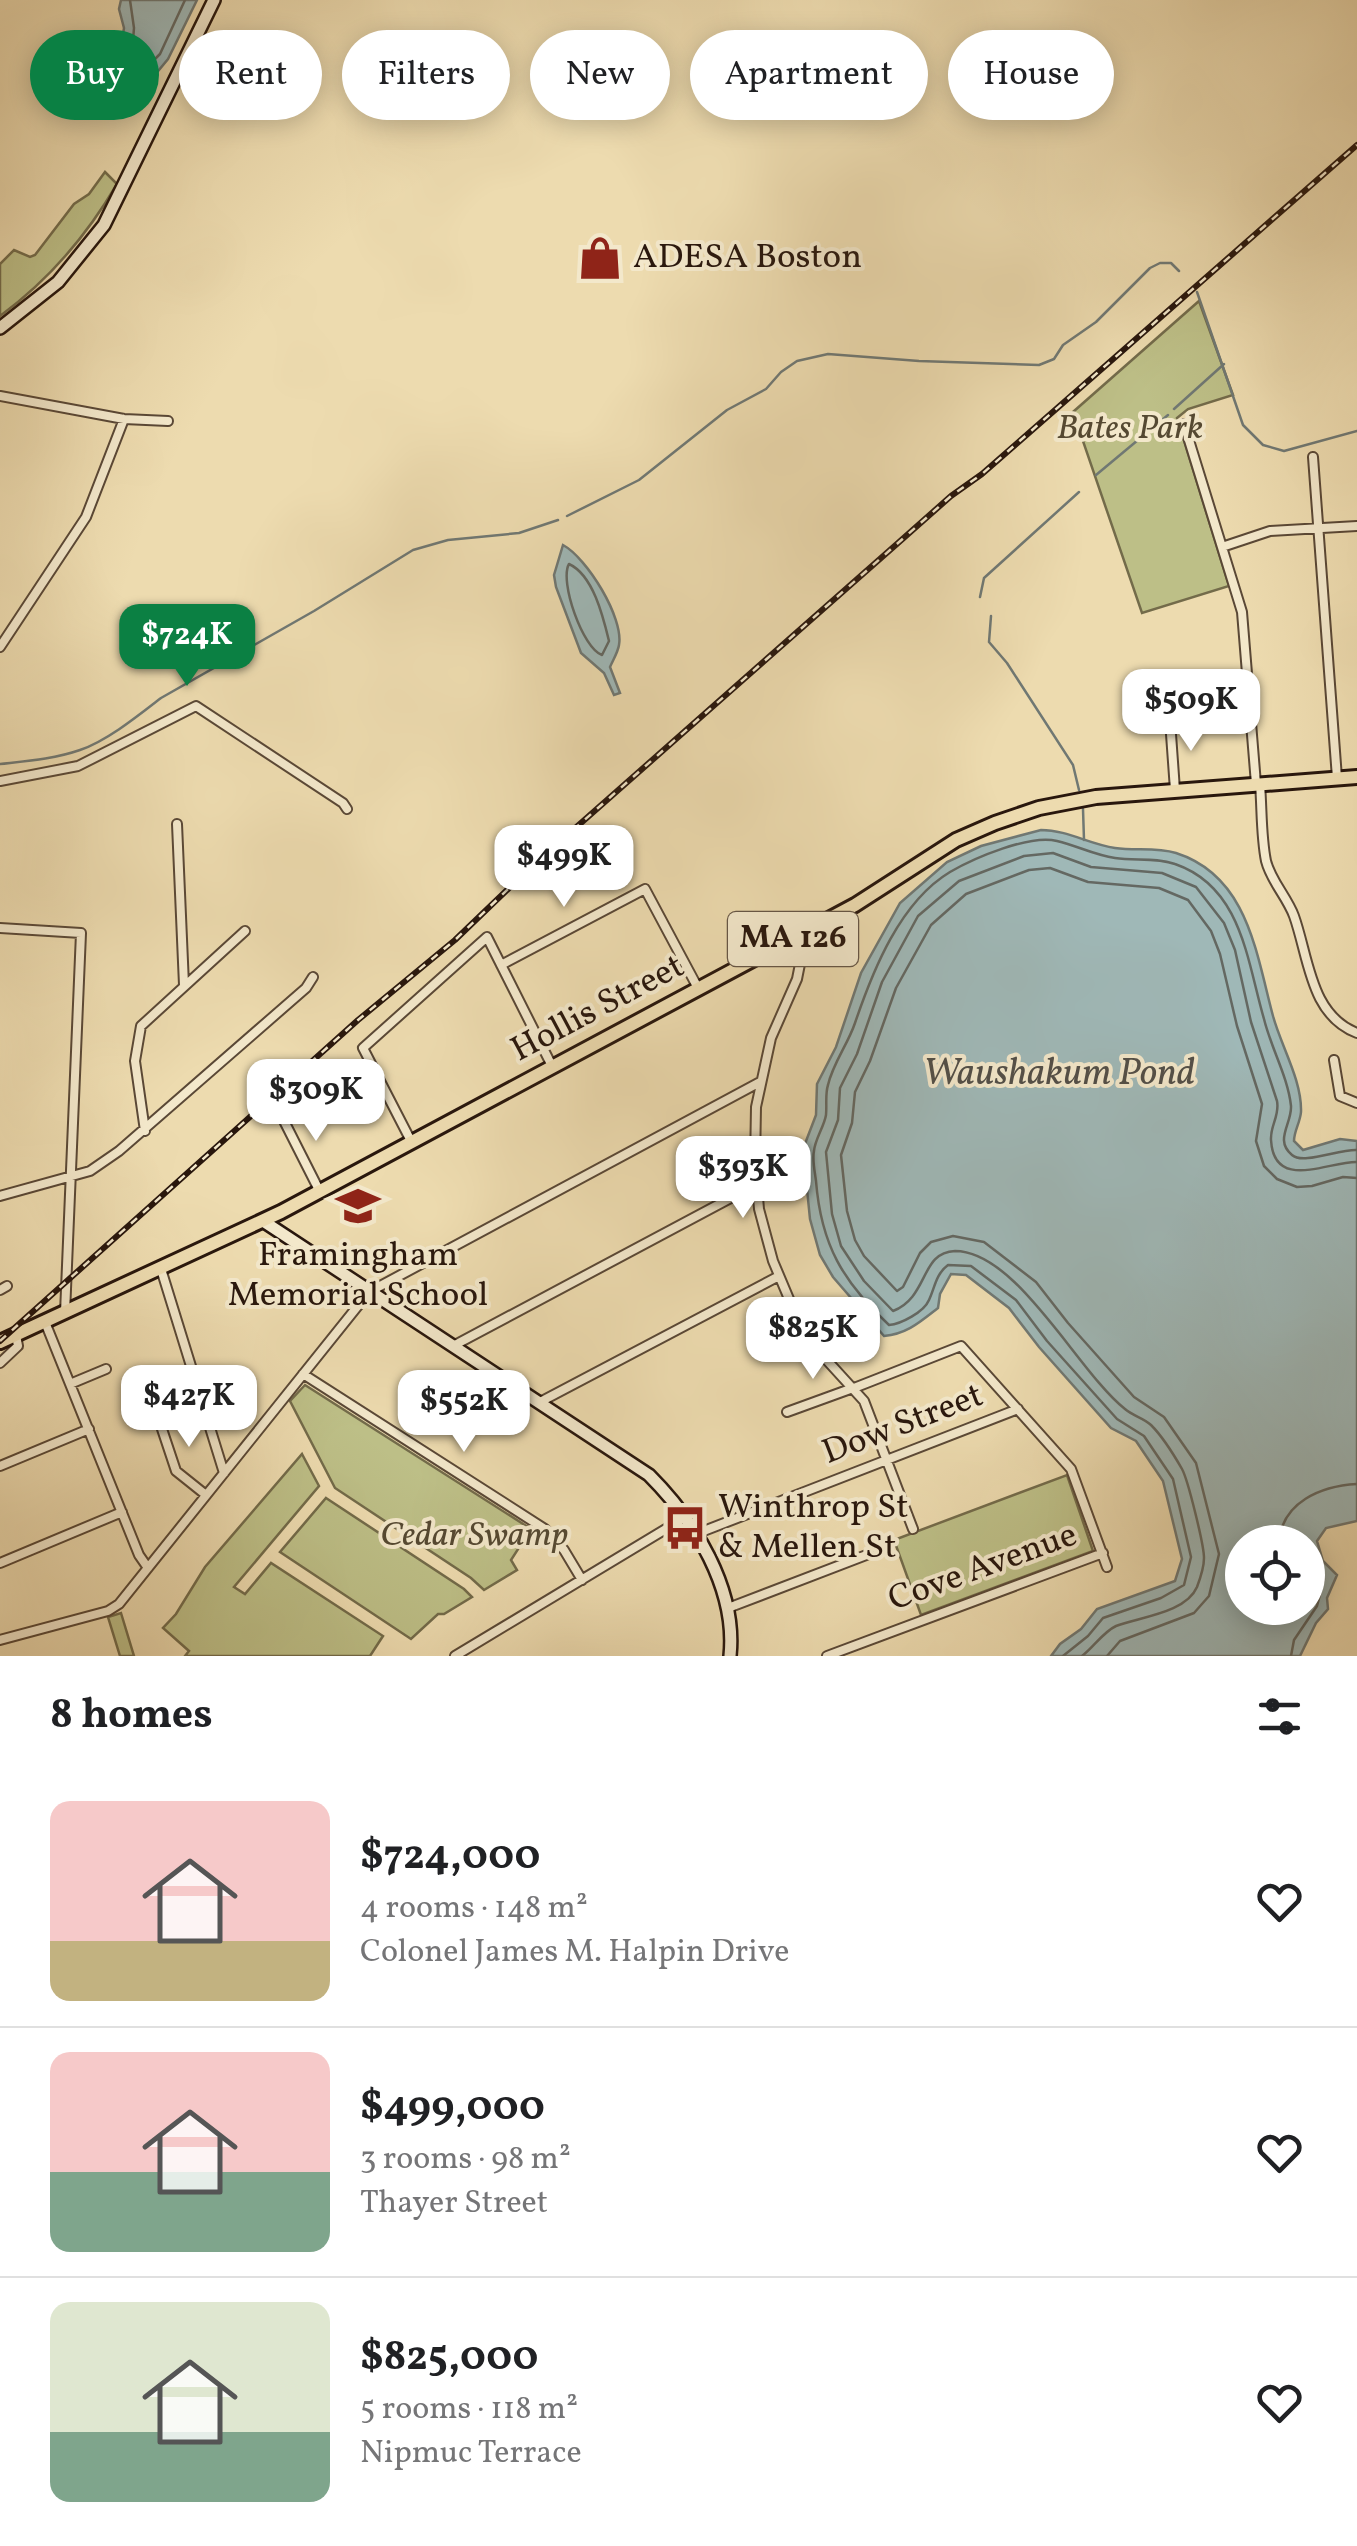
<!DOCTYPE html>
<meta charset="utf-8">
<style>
body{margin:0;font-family:Vollkorn,serif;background:#f6f6f6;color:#202124;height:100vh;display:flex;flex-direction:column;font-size:38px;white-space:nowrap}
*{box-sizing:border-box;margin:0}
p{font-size:32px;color:#757577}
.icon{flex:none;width:55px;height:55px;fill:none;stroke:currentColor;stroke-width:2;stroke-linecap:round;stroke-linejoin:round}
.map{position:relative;height:1656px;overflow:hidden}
.panel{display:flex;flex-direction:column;background:#fff;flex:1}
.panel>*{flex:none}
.top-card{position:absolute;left:30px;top:30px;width:1298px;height:90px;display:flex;gap:20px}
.fabs{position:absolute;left:1225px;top:1525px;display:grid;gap:20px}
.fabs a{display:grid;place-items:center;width:100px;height:100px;border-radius:50%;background:#fff;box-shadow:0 5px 25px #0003;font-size:50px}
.price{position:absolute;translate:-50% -85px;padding:0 22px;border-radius:20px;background:#fff;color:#222;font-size:32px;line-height:65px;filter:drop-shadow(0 2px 5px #0008)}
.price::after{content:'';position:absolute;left:50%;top:60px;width:30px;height:22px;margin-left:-15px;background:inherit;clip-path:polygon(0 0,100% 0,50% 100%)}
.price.active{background:#0b8043;color:#fff}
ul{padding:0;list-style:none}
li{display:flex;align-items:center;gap:30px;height:250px;padding:0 50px}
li+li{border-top:2px solid #e0e0e0}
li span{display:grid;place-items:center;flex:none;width:280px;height:200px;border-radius:20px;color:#555}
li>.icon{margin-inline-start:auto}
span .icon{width:120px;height:120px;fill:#fffc;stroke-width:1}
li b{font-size:42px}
h2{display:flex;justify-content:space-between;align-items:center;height:120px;padding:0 50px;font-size:42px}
.pill{padding:0 35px;border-radius:45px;background:#fff;box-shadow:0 5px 25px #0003;font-size:35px;line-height:90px}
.pill.active{background:#0b8043;color:#fff}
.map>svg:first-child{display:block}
.green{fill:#bdbf87;stroke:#736b4a;stroke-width:2.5}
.water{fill:#9fb8b7;stroke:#707873;stroke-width:2.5;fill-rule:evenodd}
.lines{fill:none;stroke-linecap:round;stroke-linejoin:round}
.shore{stroke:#646862;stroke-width:2.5}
.stream{stroke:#707873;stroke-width:2.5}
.street-casing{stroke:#5a4836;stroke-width:12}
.secondary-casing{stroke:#29170d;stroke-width:16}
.primary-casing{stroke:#29170d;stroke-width:18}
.street{stroke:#f3e8cb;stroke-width:8}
.secondary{stroke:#f3e8cb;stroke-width:11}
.primary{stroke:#eddbaf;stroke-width:12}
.rail-casing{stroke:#29170d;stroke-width:6}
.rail{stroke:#f3e8cb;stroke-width:2.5;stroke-dasharray:8;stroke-linecap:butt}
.labels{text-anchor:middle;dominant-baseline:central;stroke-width:8;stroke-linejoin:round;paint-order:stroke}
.shield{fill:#f3e8cb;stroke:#665646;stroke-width:2.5}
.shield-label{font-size:32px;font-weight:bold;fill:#29170d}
.poi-label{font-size:35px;fill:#29170d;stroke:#f3e8cb;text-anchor:start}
.park-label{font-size:35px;font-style:italic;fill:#554932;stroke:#f3e8cb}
.street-label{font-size:35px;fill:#29170d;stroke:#f3e8cb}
.water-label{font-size:38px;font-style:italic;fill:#524f48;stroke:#f3e8cb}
</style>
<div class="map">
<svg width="1357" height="1656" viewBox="0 0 1357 1656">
<rect width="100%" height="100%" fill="#eddbaf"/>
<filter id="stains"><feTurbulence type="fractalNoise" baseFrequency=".002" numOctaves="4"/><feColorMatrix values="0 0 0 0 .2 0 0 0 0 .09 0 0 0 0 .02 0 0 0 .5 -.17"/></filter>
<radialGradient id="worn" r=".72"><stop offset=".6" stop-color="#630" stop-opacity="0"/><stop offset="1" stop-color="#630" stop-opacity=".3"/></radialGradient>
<path class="green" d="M105,172L117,184C86,237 49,280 0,316V264L14,250L30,257L35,255L74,204L89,194Z
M1199,301L1233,395L1188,409L1177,418L1229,586L1142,613L1073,412Z
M305,1385L531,1529L511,1560L517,1570L484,1590L471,1578L335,1488L290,1401Z
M302,1454L319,1486L234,1587L245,1594L271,1563L383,1636L370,1656H185L189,1651L163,1628L176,1614L205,1567Z
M1067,1475L1093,1551L921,1615L894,1540Z
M326,1498L464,1589L472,1597L444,1614H438L411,1639L280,1552Z
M121,1613L134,1656H120L108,1617Z"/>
<path class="water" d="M121,0H197L168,59L154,76L130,67L120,55L124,28L119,9Z
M563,545C587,558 624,618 619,645C618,652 613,660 610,667L620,693L614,695L604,673L581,653L556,587L554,575Z
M1041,830C1067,830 1089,844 1115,848C1135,851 1156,847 1176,853C1248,876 1256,953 1273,1016C1281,1046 1302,1080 1301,1112C1300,1123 1294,1131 1294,1141L1303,1150L1340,1139L1357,1141V1521L1326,1528L1317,1541L1323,1561L1337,1575L1327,1598L1328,1609L1316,1623L1300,1656H1051L1060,1644L1081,1629L1097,1609L1175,1581L1182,1559L1163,1481L1136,1441L1111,1428L1039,1347L1009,1308L966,1275L951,1274L940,1294L938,1308C920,1322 907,1334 884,1336L833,1277L820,1255L810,1219L803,1149L816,1115L817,1084L836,1047L861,973L900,903L947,862L981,846ZM1242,1542H1308V1608H1242Z"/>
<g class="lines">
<path class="shore" d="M130,0L134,28L132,52L150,64L160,54L185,0
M569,564C593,575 603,616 609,641L602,655C583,649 559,581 569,564Z
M1279,1542C1282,1502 1321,1486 1357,1484
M1063,1656L1088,1636L1103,1618L1161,1598L1184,1585L1191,1557L1173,1479L1144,1436L1117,1419L1047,1341L1016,1300L971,1266L948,1265C936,1274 935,1287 929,1300C924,1312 901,1324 889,1325C843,1282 821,1245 816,1181C815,1172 812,1160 814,1151C815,1139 824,1127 826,1115C827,1105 825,1094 828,1085C833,1063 848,1044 855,1023C873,970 900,902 950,872C974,858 1030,834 1057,841C1078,846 1094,855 1115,858C1135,861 1156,857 1175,864C1242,887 1247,961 1264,1019C1271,1048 1288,1077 1291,1106C1292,1124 1274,1140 1292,1155C1303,1165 1339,1149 1357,1150
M1082,1656C1093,1648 1103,1632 1116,1626C1139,1617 1186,1613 1197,1587C1200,1579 1204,1567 1204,1558C1204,1545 1188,1480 1182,1469C1174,1455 1162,1436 1151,1425C1144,1418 1133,1416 1125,1409C1078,1372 1017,1251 955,1251C920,1252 929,1297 893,1311L864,1281L841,1246L832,1214L826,1152L838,1120L840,1088L857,1054L882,982L918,916L959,881L1024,856L1053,853L1091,867L1162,873L1196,887L1224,923L1235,950L1251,1022L1277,1101C1280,1116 1270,1125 1271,1140C1274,1192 1329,1161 1357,1162
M1107,1656L1120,1641L1194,1613L1209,1596L1219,1554L1196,1463L1164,1417L1134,1397L1068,1323L1036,1282L984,1242L953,1236L931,1242L920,1253L903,1287L897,1291L864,1256L855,1240L847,1211L841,1155L852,1123L855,1092L870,1061L896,988L931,925L966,894L1029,870L1050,868L1088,882L1159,888L1188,900L1211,931L1220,954L1237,1026L1262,1104L1256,1141L1264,1166L1277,1179L1297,1187L1312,1186L1343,1177L1357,1178
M1291,1656L1294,1640L1317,1606L1324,1579L1314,1566L1308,1546"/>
<path class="stream" d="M1197,292L1243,425L1263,445L1284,451L1357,431
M1174,409L1224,364
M1096,475L1168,415
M567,516L639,480L727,410L766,389L781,372L797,361L828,354L919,361L1039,365L1054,359L1063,345L1096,322L1150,268L1160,263H1171L1179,271
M980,597L984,578L1079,492
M991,616L989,642L1007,663L1073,765L1079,790
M0,764C27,761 54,759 80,750C107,741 139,715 161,698L314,611L413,550L448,540L519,533L558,520
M1083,809L1084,840"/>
<g class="street-casing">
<path id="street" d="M0,396L124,419L168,421
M1184,424L1242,612L1256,784
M1313,457L1337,778
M1222,547L1270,531L1357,526
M0,647L86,517L124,419
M1170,720L1175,790
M0,781L78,766L196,706L343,803L347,809
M1260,784C1262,809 1261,836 1266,861C1271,881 1287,897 1294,916C1309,958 1310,1015 1357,1033
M177,824L184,985
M0,928L81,933L65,1313
M791,940L800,964L797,979L771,1038L756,1107L755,1162L759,1209L773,1261L792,1306L823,1356L864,1401L913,1529
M501,965L645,889L699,990
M1334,1060L1340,1096L1357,1103
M280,1113L320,1192
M145,1131L135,1061L141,1026L245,931
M412,1143L363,1048L487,937L553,1068
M0,1196L90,1171L119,1151L306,988L313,977
M161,1269L224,1473
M0,1290L7,1286
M45,1322L139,1555L148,1568
M453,1346L757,1184
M0,1363L18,1346L16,1335
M303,1374L545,1529L564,1550L582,1580
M70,1384L106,1369
M854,1388L961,1346L1071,1469L1107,1567
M540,1402L779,1276
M787,1412L853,1388
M157,1414L176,1471L206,1495
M0,1466L89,1429
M696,1534L1018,1409
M0,1563L122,1512
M728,1608L869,1554
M0,1640L108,1611L119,1604L369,1292L760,1082
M455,1656L684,1518
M827,1656L1103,1553"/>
</g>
<g class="secondary-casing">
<path id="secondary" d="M0,328L58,282L104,225L214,0
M263,1221L649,1475C695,1521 737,1589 730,1656"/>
</g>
<g class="primary-casing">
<path id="primary" d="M0,1342L281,1212L855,905L956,840L995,823L1039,808L1096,797L1357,777"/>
</g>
<use href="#street" class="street"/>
<use href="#secondary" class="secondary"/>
<use href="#primary" class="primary"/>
<g class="rail-casing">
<path id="rail" d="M0,1341L358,1020L455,940L530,868L898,543L951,496L982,474L1357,145"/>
</g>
<use href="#rail" class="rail"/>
</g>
<defs>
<g id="shop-bare" transform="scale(3.45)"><path d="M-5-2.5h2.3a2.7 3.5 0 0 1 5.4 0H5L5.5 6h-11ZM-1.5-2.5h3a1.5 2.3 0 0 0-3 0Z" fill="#8f2418" stroke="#f3e8cb" stroke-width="2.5" paint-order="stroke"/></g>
<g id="school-bare" transform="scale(3.45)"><path d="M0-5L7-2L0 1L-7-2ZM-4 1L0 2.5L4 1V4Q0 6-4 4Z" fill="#8f2418" stroke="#f3e8cb" stroke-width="2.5" paint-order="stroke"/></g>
<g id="bus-bare" transform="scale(3.45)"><path d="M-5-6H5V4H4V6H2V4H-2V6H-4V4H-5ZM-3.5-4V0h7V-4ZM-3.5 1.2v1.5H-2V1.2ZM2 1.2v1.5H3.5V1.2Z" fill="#8f2418" stroke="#f3e8cb" stroke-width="2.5" paint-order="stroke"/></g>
</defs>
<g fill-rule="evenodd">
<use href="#shop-bare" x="600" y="258"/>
<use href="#school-bare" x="358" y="1206"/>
<use href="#bus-bare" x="685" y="1528"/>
</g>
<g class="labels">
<rect class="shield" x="728" y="912" width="130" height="54" rx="8"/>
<g class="shield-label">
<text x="793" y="939">MA 126</text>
</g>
<g class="poi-label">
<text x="633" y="258">ADESA Boston</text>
<text x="358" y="1256" text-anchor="middle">Framingham<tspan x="358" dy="40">Memorial School</tspan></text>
<text x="718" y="1508">Winthrop St<tspan x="718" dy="40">&amp; Mellen St</tspan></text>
</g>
<g class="park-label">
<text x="1130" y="429">Bates Park</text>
<text x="474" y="1536">Cedar Swamp</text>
</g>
<g class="street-label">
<text transform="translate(598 1009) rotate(-28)">Hollis Street</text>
<text transform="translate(903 1425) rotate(-21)">Dow Street</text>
<text transform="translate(983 1568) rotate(-20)">Cove Avenue</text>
</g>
<g class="water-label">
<text x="1059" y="1074">Waushakum Pond</text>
</g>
</g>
<rect width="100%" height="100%" filter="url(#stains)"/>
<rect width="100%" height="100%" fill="url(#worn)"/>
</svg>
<div class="fabs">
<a><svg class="icon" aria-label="locate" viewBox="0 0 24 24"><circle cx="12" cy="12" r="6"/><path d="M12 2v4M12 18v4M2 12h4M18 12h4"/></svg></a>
</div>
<b class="price active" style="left:187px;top:689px">$724K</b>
<b class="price" style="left:1191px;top:754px">$509K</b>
<b class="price" style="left:564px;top:910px">$499K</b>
<b class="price" style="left:316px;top:1144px">$309K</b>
<b class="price" style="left:743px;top:1221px">$393K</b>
<b class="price" style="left:813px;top:1382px">$825K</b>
<b class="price" style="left:189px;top:1450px">$427K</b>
<b class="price" style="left:464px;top:1455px">$552K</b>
<div class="top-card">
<a class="pill active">Buy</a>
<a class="pill">Rent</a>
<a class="pill">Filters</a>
<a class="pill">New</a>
<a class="pill">Apartment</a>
<a class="pill">House</a>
</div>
</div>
<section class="panel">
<h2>8 homes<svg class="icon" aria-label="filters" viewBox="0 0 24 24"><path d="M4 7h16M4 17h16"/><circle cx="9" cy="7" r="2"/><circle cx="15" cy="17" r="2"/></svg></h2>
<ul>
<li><span style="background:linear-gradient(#f6c9c9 70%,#c2b280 0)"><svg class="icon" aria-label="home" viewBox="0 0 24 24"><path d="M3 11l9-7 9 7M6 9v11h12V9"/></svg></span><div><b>$724,000</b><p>4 rooms · 148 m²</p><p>Colonel James M. Halpin Drive</p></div><svg class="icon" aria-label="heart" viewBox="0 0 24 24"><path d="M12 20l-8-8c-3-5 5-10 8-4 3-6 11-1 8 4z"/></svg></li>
<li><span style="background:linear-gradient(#f6c9c9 60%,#7fa58c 0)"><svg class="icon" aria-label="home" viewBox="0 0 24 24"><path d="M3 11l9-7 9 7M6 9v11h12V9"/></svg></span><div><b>$499,000</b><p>3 rooms · 98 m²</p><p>Thayer Street</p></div><svg class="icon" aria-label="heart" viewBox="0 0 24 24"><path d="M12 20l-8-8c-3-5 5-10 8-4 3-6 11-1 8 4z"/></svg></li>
<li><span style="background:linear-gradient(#dfe7d0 65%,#7fa58c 0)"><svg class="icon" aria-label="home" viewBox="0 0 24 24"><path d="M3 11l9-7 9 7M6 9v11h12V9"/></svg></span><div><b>$825,000</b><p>5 rooms · 118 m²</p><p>Nipmuc Terrace</p></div><svg class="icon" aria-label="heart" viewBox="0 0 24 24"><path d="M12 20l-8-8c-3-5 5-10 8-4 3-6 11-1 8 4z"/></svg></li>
</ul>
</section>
